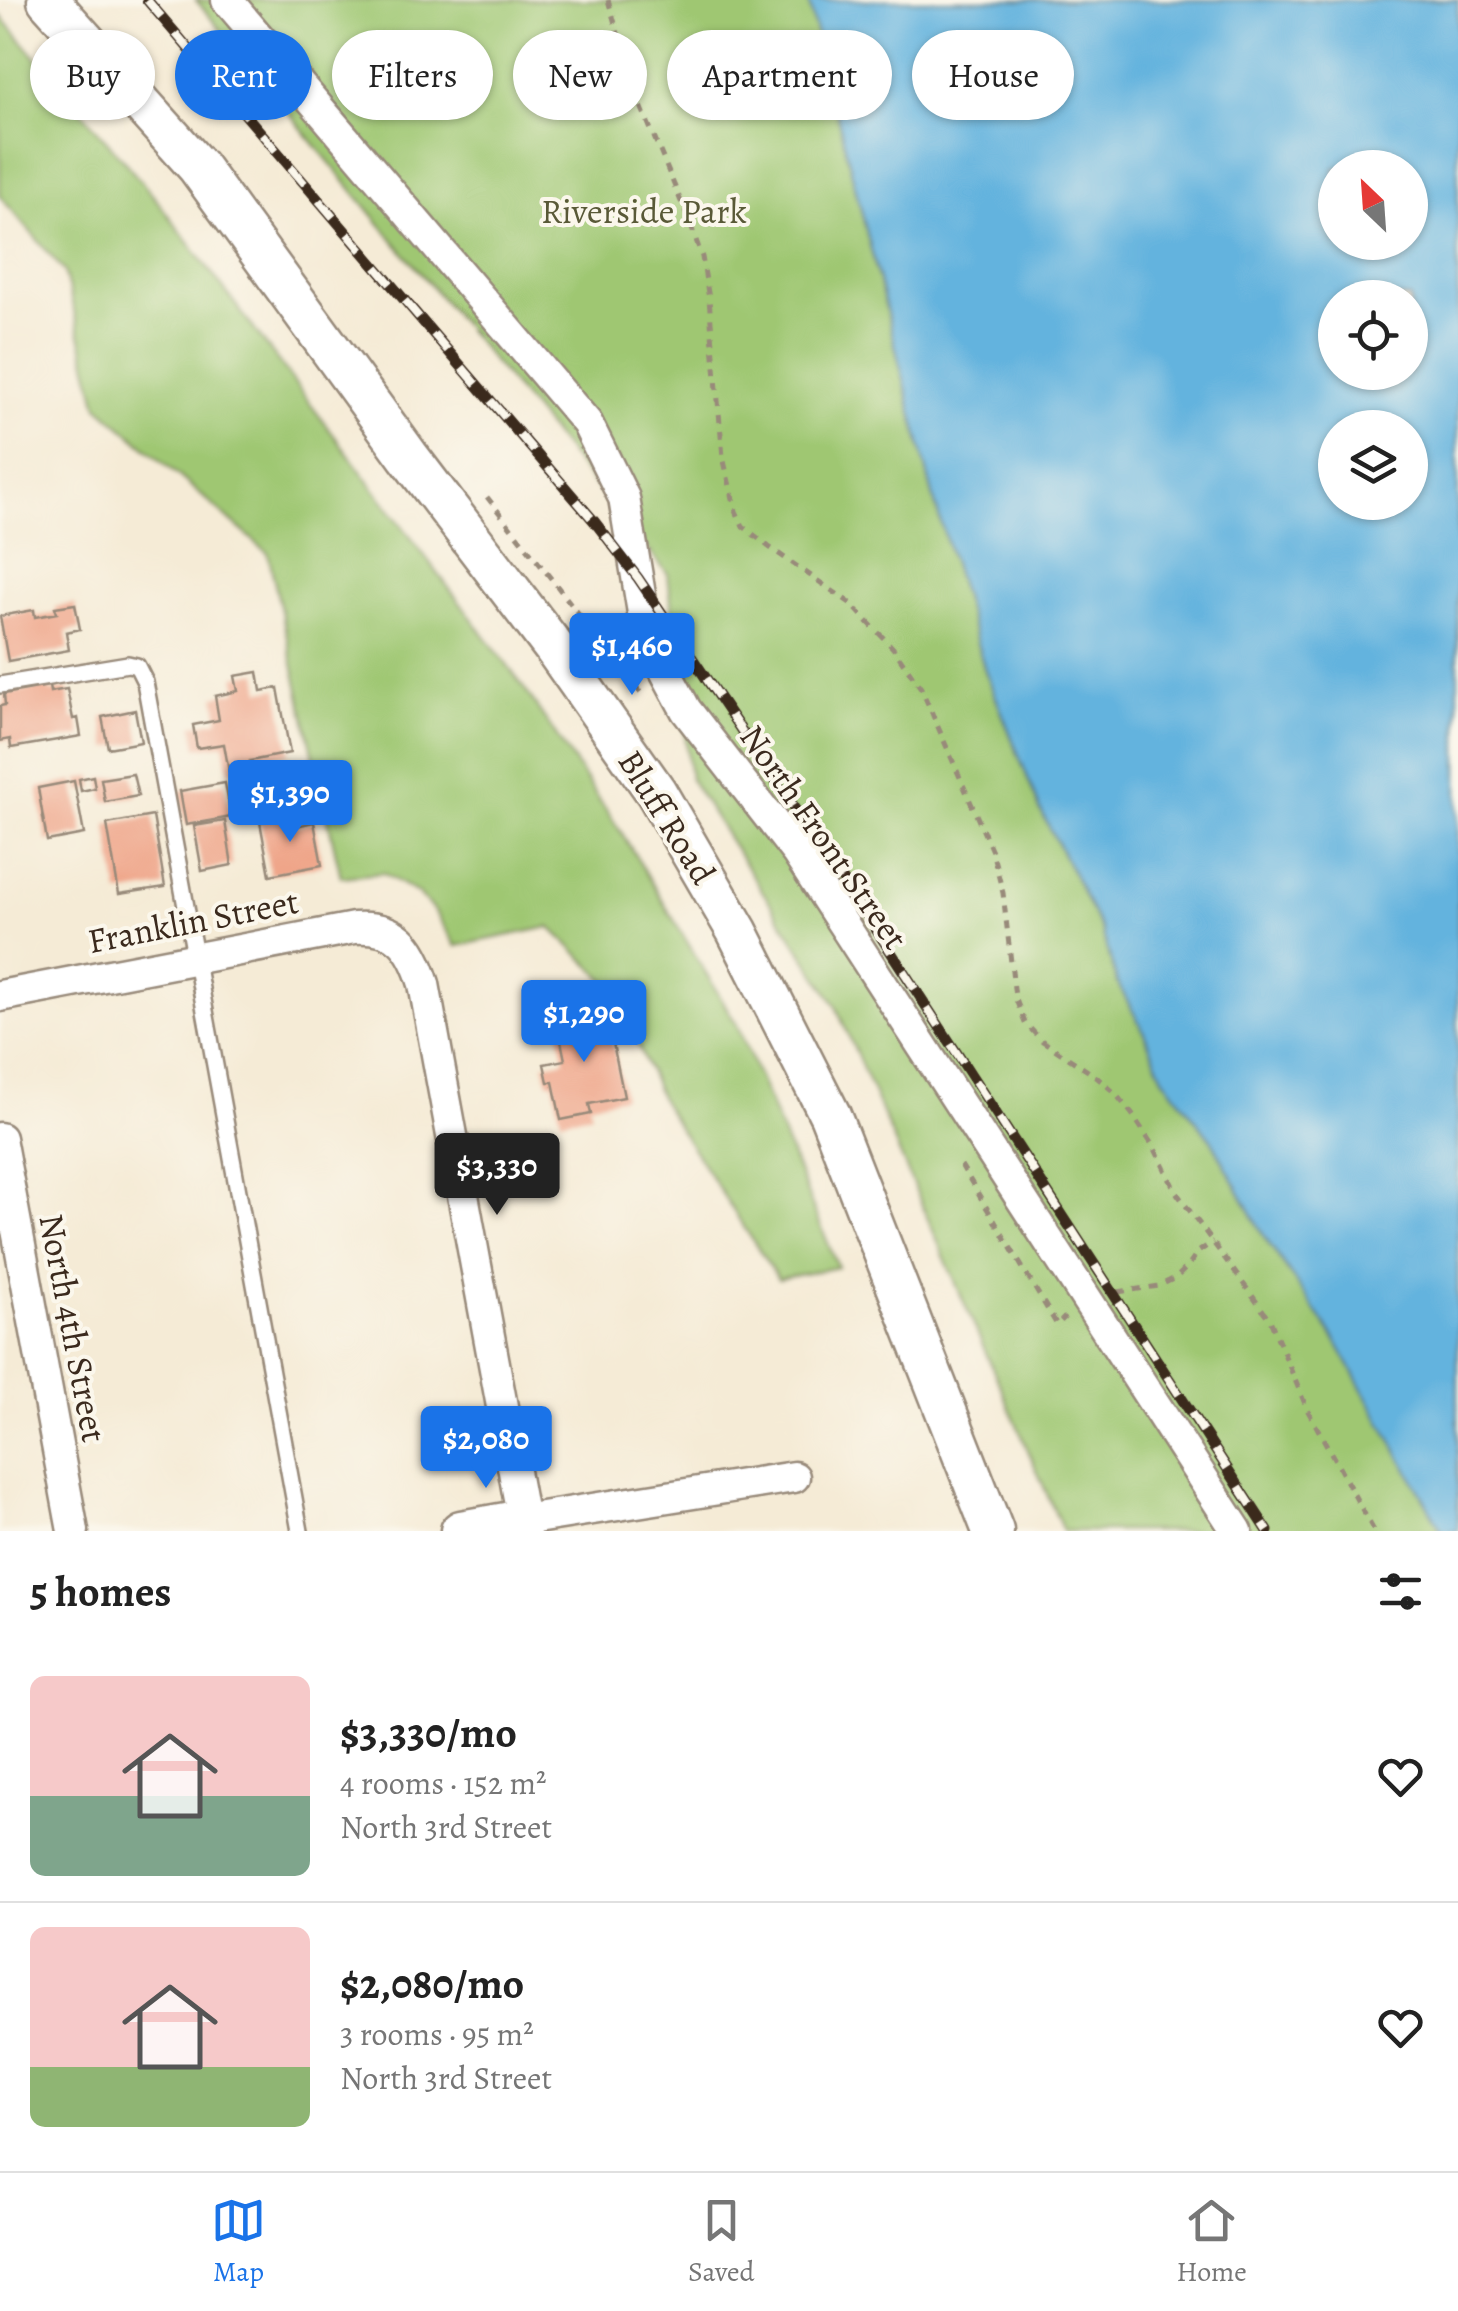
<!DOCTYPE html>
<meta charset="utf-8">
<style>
body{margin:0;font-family:Alegreya,serif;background:#f6f6f6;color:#222;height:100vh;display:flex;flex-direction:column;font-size:38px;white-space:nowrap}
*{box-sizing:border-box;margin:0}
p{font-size:32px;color:#767676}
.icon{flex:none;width:55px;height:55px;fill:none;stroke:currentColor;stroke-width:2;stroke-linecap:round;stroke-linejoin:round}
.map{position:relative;height:1531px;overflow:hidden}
.sheet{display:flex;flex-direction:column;background:#fff;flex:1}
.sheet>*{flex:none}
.guide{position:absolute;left:30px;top:30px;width:1400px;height:90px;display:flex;gap:20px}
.needle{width:65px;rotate:335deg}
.buttons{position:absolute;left:1318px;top:150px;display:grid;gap:20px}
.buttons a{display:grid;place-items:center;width:110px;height:110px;border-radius:50%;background:#fff;box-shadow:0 2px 8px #0004;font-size:50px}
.price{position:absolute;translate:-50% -85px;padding:0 22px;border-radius:10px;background:#1a73e8;color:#fff;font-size:32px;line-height:65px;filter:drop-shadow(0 2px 5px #0008)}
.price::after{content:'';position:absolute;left:50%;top:60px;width:30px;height:22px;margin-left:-15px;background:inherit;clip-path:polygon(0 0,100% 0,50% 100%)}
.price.selected{background:#222;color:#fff}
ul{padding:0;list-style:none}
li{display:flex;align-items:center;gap:30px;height:250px;padding:0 30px}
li+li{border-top:2px solid #e0e0e0}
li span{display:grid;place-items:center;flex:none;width:280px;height:200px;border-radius:15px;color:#555}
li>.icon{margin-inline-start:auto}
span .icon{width:120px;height:120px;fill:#fffc;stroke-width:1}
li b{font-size:42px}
h2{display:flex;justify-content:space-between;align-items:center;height:120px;padding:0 30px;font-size:42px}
.chip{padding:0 35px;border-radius:45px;background:#fff;box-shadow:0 2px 8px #0004;font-size:35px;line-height:90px}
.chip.selected{background:#1a73e8;color:#fff}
.tabs{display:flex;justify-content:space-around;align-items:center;height:140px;border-top:2px solid #e0e0e0;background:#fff;font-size:28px;color:#767676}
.tabs a{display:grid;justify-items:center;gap:5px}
.tabs .selected{color:#1a73e8}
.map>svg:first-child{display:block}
.green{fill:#9fc772;stroke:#6d7848;stroke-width:2.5}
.water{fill:#64b3de;stroke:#506e7e;stroke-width:2.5;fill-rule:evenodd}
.building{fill:#efa589}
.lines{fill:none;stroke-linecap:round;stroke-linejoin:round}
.service-casing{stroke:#988a7a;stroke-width:20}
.minor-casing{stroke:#988a7a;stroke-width:35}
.secondary-casing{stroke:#988a7a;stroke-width:45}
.path{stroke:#988a7a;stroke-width:5;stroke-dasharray:8 8;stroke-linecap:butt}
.service{stroke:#fff;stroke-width:15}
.minor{stroke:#fff;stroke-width:30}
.secondary{stroke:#fff;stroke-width:40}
.rail-casing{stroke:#3b2a1e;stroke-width:11}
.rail{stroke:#fbf7ec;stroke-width:8;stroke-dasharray:22;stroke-linecap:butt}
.labels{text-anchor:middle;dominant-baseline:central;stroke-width:8;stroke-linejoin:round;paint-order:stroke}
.park-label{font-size:35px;fill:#595937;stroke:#fbf7ec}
.street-label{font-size:35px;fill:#3b2a1e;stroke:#fbf7ec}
</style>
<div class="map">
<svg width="1458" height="1531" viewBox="0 0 1458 1531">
<rect width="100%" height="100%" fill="#fbf7ec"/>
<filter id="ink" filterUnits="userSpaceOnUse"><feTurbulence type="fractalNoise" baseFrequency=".01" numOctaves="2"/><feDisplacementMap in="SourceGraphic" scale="20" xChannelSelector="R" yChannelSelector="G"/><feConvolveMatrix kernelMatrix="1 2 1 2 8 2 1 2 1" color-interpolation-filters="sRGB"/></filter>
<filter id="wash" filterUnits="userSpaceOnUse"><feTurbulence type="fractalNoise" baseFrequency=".0048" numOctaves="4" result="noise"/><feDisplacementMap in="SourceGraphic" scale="40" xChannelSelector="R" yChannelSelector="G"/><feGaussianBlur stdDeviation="2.25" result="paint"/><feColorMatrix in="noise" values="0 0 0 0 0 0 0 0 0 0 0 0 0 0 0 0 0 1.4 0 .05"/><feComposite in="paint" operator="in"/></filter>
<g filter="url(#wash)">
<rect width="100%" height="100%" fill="#f5ebd6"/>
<path class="green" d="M196,0H808L935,503L985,670L1040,809L1102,931L1117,982L1142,1028L1163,1077L1211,1139L1264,1236L1336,1340L1442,1531H1063L834,1002L690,779L668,574Z
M0,15L156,199L522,685L623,835L737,1025L838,1267L778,1279L662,1102L614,988L550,927L456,946L435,912L417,893L383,873L341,877L268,553L98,406L64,271L0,196Z"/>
<path class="water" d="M808,0H1458V1531H1442L1336,1341L1264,1236L1211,1139L1163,1077L1142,1028L1117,982L1102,931L1040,809L985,670L935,503ZM1335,168H1410V242H1335ZM1335,298H1410V372H1335ZM1335,428H1410V502H1335Z"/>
<g id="blocks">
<path class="building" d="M75,604L80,629L66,632L69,650L8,661L0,616L34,610L35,617L57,613L55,607Z
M258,672L261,691L278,688L290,753L250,761L252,768L229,772L224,744L197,748L193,725L219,720L215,696L238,691L235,676Z
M49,686L50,692L67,689L73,719L78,718L81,736L11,748L10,739L0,741V706L5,705L4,694Z
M135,710L141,742L108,748L102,717Z
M133,774L138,796L105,802L101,779Z
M93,776L95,788L81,791L79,779Z
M74,781L84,834L47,841L38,788Z
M225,783L231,817L186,825L180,791Z
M295,815L297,826L314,822L322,865L270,875L260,822Z
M153,816L165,887L119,894L107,824Z
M225,821L232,865L202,871L194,826Z
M588,1010L609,1024L624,1097L589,1104L591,1114L561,1120L553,1082H548L544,1064L565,1060L556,1017Z"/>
</g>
</g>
<g filter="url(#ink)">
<use href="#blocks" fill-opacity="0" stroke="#988a7a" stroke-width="2.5"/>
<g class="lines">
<g class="service-casing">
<path id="service" d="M0,685L128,664L137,666L145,682L300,1531"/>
</g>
<g class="minor-casing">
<path id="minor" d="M227,0L587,423L624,498L647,637L686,710L797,853L1237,1531
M0,996L354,928C397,925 412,945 424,984L525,1531
M0,1138L73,1531
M523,1520L794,1477"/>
</g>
<g class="secondary-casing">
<path id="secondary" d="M48,0L198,167L408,456L555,649L656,792L737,931L830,1115L993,1531
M461,1531L523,1520"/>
</g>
<path class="path" d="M608,0L636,94L690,223L702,257L709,299L723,457L736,511L743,526L769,547L850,603L893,648L921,688L992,851L1003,893L1015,997L1025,1023L1041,1040L1094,1075L1114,1092L1132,1114L1155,1149L1176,1192L1270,1320L1308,1411L1374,1531
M487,497L641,693
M961,1165L1057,1325L1065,1317
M1118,1292L1159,1286L1177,1277L1190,1264L1198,1252L1213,1242"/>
<use href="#service" class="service"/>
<use href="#minor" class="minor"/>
<use href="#secondary" class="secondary"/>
<g class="rail-casing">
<path id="rail" d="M147,0L594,521L638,578L874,926L1268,1531"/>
</g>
<use href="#rail" class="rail"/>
</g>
</g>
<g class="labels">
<g class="park-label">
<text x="644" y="211">Riverside Park</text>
</g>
<g class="street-label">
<text transform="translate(667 817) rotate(58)">Bluff Road</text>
<text transform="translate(824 837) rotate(55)">North Front Street</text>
<text transform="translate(193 921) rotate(-11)">Franklin Street</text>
<text transform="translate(73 1328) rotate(79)">North 4th Street</text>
</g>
</g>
</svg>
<div class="buttons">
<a><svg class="needle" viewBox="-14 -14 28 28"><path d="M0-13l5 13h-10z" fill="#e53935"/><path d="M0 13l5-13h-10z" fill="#767676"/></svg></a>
<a><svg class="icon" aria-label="locate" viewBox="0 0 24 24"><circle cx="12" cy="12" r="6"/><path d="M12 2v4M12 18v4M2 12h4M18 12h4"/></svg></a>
<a><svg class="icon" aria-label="layers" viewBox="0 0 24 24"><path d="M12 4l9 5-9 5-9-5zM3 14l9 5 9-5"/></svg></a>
</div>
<b class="price" style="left:632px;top:698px">$1,460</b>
<b class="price" style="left:290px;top:845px">$1,390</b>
<b class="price" style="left:584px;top:1065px">$1,290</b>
<b class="price selected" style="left:497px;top:1218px">$3,330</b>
<b class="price" style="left:486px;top:1491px">$2,080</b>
<div class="guide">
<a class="chip">Buy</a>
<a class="chip selected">Rent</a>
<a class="chip">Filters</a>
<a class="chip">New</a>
<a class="chip">Apartment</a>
<a class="chip">House</a>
</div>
</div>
<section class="sheet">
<h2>5 homes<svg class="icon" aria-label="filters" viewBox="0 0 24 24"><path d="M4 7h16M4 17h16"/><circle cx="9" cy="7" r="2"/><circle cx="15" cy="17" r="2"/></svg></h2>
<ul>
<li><span style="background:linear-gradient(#f6c9c9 60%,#7fa58c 0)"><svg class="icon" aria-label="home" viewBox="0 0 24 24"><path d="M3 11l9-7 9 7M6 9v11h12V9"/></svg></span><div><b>$3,330/mo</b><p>4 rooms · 152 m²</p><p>North 3rd Street</p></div><svg class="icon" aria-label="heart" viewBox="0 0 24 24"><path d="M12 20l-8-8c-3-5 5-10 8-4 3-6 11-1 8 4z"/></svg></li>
<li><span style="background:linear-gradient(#f6c9c9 70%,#8fb573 0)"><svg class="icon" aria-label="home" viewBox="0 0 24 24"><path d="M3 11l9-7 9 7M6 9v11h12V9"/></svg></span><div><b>$2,080/mo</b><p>3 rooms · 95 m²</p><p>North 3rd Street</p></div><svg class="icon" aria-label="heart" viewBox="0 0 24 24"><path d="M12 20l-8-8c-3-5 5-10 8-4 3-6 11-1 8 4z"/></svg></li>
</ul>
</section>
<nav class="tabs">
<a class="selected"><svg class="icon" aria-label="map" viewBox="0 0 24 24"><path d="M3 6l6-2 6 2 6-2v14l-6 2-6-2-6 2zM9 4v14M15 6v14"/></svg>Map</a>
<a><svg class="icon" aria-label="saved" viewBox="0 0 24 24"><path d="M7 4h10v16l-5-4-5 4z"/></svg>Saved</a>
<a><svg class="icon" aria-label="home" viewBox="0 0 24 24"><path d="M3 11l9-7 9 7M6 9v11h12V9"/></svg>Home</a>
</nav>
